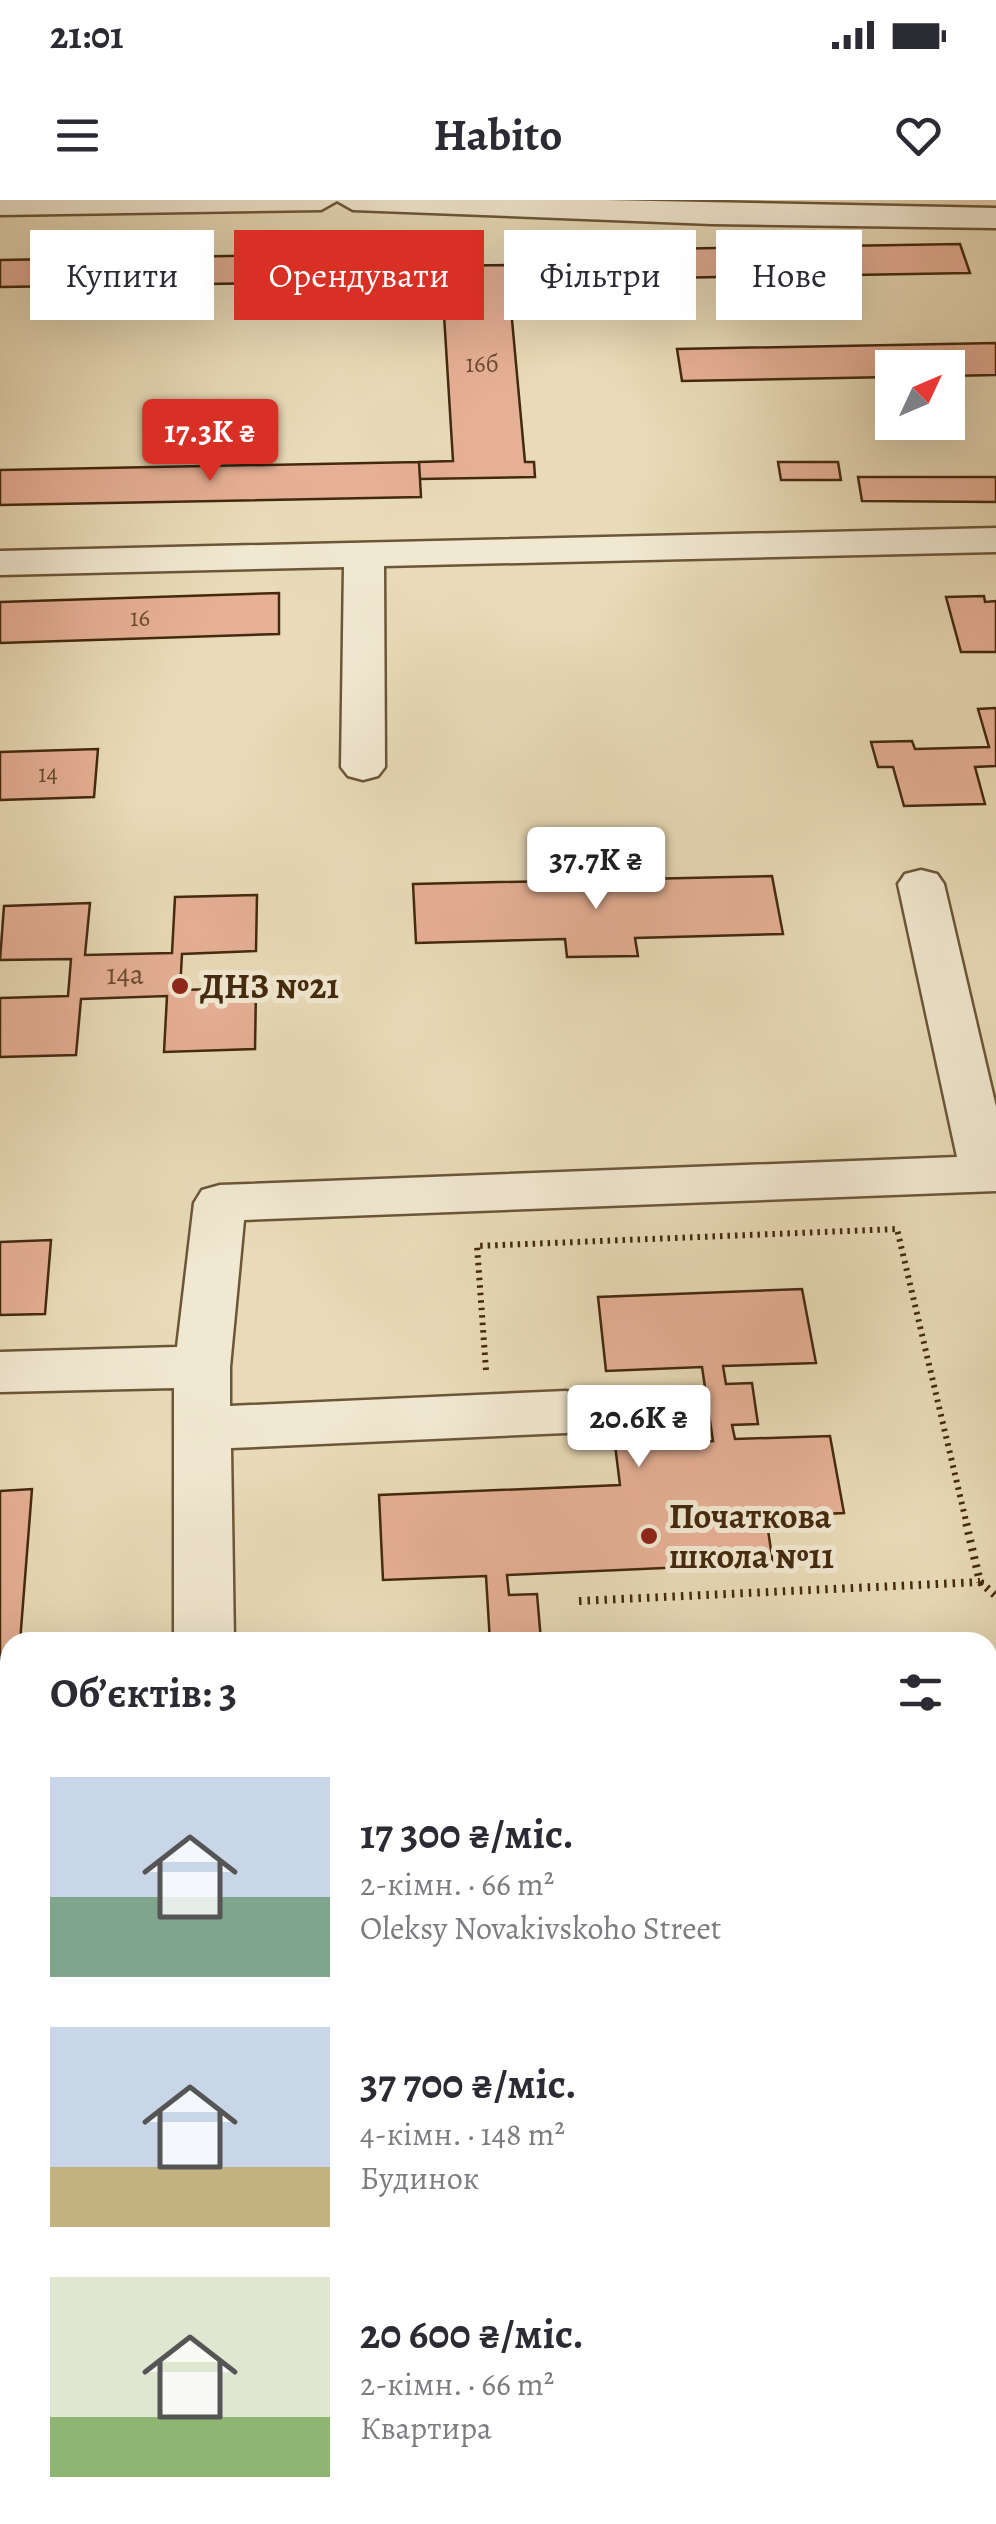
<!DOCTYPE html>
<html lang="uk">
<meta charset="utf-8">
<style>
body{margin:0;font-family:Alegreya,serif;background:#f7f7f7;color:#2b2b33;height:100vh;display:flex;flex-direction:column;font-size:38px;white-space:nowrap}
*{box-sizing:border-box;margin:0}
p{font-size:32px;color:#7c7c81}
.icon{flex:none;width:55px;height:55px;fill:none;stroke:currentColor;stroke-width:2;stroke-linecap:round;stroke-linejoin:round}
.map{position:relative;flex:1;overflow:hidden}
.drawer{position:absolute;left:0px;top:1432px;width:998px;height:892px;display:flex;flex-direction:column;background:#fff;border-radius:30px 30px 0 0;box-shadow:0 10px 40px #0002}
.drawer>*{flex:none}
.top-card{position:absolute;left:30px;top:30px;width:938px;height:90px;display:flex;gap:20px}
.needle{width:65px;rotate:46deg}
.controls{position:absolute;left:875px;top:150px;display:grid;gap:20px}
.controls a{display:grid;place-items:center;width:90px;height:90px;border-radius:0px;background:#fff;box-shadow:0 10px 40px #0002;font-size:50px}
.price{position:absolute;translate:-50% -85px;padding:0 22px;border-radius:10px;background:#fff;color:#222;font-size:32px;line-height:65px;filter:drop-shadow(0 2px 5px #0008)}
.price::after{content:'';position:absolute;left:50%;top:60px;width:30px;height:22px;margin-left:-15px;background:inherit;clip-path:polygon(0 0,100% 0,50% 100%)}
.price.on{background:#d93025;color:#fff}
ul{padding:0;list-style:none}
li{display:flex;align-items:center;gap:30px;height:250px;padding:0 50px}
li span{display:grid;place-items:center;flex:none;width:280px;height:200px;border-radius:0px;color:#555}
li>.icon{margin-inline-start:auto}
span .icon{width:120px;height:120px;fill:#fffc;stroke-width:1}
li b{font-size:42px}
h2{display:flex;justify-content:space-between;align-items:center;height:120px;padding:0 50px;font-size:42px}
.pill{padding:0 35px;border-radius:0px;background:#fff;box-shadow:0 10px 40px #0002;font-size:35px;line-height:90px}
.pill.on{background:#d93025;color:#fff}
.status{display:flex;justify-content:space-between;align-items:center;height:70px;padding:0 50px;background:#fff;direction:ltr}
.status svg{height:28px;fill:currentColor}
header{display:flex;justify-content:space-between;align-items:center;height:130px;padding:0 50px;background:#fff;font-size:45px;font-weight:700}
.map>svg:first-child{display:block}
.building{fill:#e6b096;stroke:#43290e;stroke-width:2.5}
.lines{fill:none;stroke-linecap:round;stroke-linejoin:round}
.minor-casing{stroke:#6c5638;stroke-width:5}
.path-far1{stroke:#43290e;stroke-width:6;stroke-dasharray:2.5 5;stroke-linecap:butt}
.path{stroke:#43290e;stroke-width:8;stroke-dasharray:2.5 6;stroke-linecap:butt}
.minor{fill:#f1e8d1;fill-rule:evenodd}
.poi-dot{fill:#8f2418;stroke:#f1e8d1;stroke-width:4}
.labels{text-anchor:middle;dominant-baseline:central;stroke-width:10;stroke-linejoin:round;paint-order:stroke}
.far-number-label{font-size:25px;fill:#6c4b30}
.number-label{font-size:30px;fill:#6c4b30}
.poi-label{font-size:35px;font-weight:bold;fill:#43290e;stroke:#f1e8d1;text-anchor:start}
</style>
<div class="status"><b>21:01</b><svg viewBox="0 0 49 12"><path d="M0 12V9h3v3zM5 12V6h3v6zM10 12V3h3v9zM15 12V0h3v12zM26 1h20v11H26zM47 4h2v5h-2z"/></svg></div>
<header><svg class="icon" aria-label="menu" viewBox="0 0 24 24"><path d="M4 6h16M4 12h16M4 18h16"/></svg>Habito<svg class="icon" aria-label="heart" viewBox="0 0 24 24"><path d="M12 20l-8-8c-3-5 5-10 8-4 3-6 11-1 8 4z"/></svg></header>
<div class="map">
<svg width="996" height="2324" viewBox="0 0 996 2324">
<rect width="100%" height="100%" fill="#e9dbb8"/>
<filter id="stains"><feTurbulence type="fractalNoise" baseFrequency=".002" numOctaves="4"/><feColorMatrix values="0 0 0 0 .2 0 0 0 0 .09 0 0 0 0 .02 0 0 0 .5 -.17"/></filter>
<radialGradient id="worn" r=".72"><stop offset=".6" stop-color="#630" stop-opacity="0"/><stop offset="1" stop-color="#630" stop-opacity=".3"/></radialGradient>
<path class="building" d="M440,38L441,66L289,68L290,41Z
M960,44L970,73L663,78L658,49Z
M290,55L289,68L277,69L276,83L0,87V60Z
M507,65L525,262H534L535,277L420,279L419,262L453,261L441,66Z
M996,143V175L948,176V168H892V177L682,181L677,149Z
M419,262L421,297L0,305V270Z
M778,262H838L841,280H781Z
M858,277H996V302L862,301Z
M279,393V434L0,443V402Z
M984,396L985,402L996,401V452H961L946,397Z
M996,508V566L975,567L985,604L904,606L893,567H878L871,542L912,541L915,549L989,547L978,509Z
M98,549L94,597L0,600V552Z
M772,676L783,734L635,738L638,756L567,757L565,739L416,743L413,684Z
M257,695L256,751L182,754L180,790L256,788L255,849L164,852L167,796L81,799L76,855L0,857V798L68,796L71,759L0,760L4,706L90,703L85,755L172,753L175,697Z
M51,1040L45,1114L0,1115V1042Z
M802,1089L816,1163L723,1166L726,1184L752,1183L758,1224L732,1225L735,1239L830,1236L844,1313L766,1317L773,1363L507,1375L509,1395L537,1394L541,1441L513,1442H490L486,1376L383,1380L379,1295L620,1285L615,1245L713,1241L702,1167L606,1171L598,1097Z
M32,1289L20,1442H10V1562L0,1685V1291Z
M988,1967H996V2098L988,2099Z
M124,2315H269V2324H124Z"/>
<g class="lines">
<g class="minor-casing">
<path id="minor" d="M0,0H606L996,8V28L712,24L353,10L337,1L321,10L0,15Z
M996,328V352L384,366L385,567L378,576L363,580L348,576L341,567L344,367L0,375V351Z
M921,670L937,674L944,684L996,907V991L244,1020L230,1167V1206L566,1191L586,1197L594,1212L586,1227L566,1233L231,1248L234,1442H174V1188L0,1192V1152L177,1147L194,1003L202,990L220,985L957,957L898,684L905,674Z
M720,2315H807L811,2324H724Z"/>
</g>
<path class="path-far1" d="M486,1170L477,1046L897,1029L966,1321"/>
<path class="path" d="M980,1382L996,1396
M579,1401L980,1382L965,1318
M988,1608L996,1607"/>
<use href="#minor" class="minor"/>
</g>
<g class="poi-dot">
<circle cx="180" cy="786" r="10"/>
<circle cx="649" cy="1336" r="10"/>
</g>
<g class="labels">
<g class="far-number-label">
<text x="482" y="164">16б</text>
<text x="140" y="418">16</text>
<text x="48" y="574">14</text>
</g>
<g class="number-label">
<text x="125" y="774">14а</text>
</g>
<g class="poi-label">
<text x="200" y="786">ДНЗ №21</text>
<text x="669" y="1316">Початкова<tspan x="669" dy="40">школа №11</tspan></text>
</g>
</g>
<rect width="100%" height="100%" filter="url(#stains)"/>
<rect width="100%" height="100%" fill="url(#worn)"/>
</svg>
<div class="controls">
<a><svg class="needle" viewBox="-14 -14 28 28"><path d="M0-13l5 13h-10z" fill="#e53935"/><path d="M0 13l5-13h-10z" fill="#7c7c81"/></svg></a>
</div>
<b class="price on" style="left:210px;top:284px">17.3K ₴</b>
<b class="price" style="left:596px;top:712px">37.7K ₴</b>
<b class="price" style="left:639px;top:1270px">20.6K ₴</b>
<div class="top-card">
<a class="pill">Купити</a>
<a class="pill on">Орендувати</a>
<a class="pill">Фільтри</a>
<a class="pill">Нове</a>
</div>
<section class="drawer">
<h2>Об’єктів: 3<svg class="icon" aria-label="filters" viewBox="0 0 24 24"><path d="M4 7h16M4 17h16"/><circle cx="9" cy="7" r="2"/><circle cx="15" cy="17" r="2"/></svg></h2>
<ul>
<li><span style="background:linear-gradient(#c9d6e8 60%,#7fa58c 0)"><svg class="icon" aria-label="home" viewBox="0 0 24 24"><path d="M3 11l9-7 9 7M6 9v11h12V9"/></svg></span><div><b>17 300 ₴/міс.</b><p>2-кімн. · 66 m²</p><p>Oleksy Novakivskoho Street</p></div></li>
<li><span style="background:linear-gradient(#c9d6e8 70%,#c2b280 0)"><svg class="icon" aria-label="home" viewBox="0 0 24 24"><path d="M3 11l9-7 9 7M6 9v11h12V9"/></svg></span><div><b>37 700 ₴/міс.</b><p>4-кімн. · 148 m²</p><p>Будинок</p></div></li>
<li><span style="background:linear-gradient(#dfe7d0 70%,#8fb573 0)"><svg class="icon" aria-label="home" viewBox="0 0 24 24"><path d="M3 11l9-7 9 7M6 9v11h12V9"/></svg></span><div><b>20 600 ₴/міс.</b><p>2-кімн. · 66 m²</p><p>Квартира</p></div></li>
</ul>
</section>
</div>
